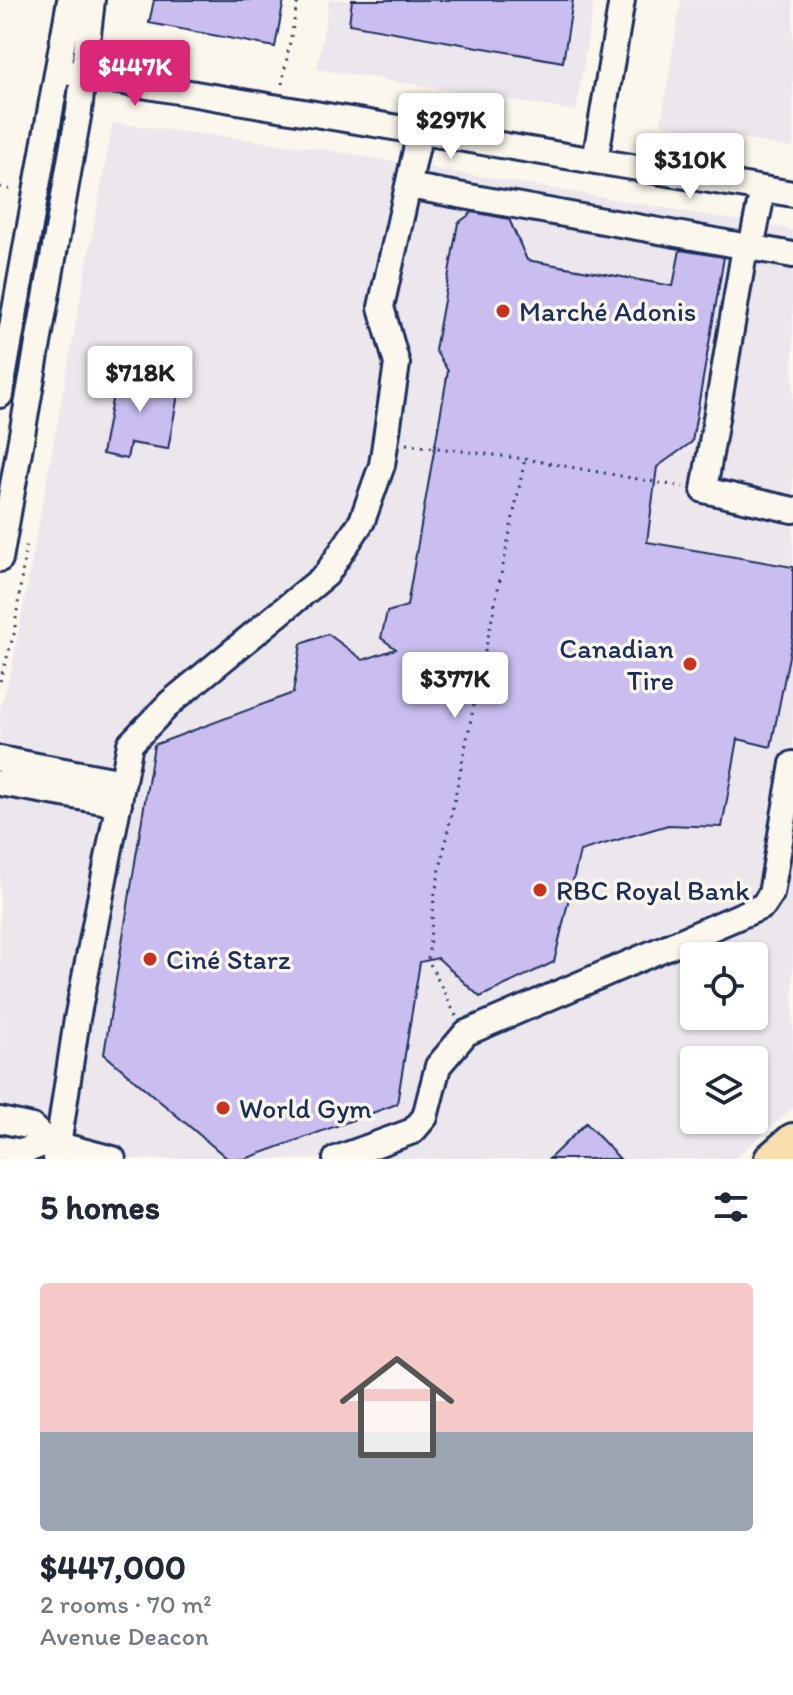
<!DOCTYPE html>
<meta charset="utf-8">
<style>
body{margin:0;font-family:Itim,sans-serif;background:#f6f6f7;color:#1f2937;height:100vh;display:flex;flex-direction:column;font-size:30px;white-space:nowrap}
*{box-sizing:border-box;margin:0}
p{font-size:26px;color:#747a83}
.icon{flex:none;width:44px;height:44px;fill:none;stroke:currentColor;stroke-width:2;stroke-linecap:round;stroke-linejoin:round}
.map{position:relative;height:1159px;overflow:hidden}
.side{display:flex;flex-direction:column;background:#fff;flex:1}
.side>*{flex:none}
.controls{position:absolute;left:680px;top:942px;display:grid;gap:16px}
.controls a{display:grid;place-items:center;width:88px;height:88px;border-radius:8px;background:#fff;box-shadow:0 2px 6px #0004;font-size:40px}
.price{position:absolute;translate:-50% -68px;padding:0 18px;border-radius:8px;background:#fff;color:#222;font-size:26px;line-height:52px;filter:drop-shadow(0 2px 4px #0008)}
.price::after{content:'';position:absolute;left:50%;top:48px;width:24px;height:18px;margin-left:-12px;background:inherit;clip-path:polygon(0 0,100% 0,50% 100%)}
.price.current{background:#db2777;color:#fff}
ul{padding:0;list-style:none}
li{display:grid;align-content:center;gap:16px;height:424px;padding:0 40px}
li+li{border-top:2px solid #e0e1e3}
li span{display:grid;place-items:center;height:248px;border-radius:8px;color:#555}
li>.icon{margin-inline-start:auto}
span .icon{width:144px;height:144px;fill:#fffc;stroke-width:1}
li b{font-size:34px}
h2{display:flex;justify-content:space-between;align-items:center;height:96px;padding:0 40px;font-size:34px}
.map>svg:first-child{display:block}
.built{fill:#ece6ed;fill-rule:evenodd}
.building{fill:#c9beef;stroke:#1b2f5e;stroke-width:2}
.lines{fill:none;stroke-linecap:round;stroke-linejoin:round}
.minor-casing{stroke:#1b2f5e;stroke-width:30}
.major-casing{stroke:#1b2f5e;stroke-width:38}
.path{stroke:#1b2f5e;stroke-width:3;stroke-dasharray:2 6;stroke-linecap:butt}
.minor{stroke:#fbf7ec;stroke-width:24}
.major{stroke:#f8deab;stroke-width:32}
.poi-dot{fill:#c8321e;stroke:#fbf7ec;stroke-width:3}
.labels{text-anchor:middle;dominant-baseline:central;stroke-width:7;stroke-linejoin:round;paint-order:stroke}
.poi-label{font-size:28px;fill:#1b2f5e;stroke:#fbf7ec;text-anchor:start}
</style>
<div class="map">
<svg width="793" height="1159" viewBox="0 0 793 1159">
<rect width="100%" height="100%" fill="#fbf7ec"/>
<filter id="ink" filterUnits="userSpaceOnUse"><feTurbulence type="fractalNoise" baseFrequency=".0125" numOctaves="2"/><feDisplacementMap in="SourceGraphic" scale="16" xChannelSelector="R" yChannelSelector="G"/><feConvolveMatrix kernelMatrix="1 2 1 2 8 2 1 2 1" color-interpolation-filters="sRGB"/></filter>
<g filter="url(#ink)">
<path class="built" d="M329,0H594L576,111L317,69Z
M681,0H793V148L661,124Z
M113,123L315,148L793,230V1108L734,1159H0V709L12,667ZM694,956H754V1016H694ZM694,1060H754V1120H694Z"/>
<path class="building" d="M154,0H284L275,47L149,23Z
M352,0H573L563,62L349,24Z
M473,212L509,219L527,260L673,286L680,250L724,257L692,442L657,467L647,542L793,567V636L771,747L738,739L722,827L668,825L580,851L554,962L480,997L438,958L420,962L397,1104L245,1159H228L104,1054L154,745L293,693L301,644L328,634L363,660L396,649L381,638L387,612L407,606L448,371L435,350L458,223Z
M117,373L180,384L168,449L130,443L127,459L102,454Z
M586,1123L620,1159H549Z"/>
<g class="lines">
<g class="minor-casing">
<path id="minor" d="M58,71L793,194
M595,161L622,0
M408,186L793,255
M763,189L753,238L745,247L704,490L793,510
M0,395L70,0
M0,559L79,111L92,0
M0,759L123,782
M0,783L119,804
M0,1120L32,1127L48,1142L113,1159
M0,1148L22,1152L48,1142
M56,1159L77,1019L130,744L171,702L326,575L362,521L382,465L397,364L381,307L420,132
M336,1159L413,1131L425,1117L438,1066L466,1033L763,906L771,894L793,764"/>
</g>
<g class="major-casing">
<path id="major" d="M771,1159L793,1140"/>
</g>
<path class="path" d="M282,84L298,0
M0,187L14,190
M406,444L525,459L683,487
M0,681L14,634L26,544
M456,1016L428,960L434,898L525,459"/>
<use href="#minor" class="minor"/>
<use href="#major" class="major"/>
</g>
</g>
<g class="poi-dot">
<circle cx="503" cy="311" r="8"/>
<circle cx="690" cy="664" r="8"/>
<circle cx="540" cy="890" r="8"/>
<circle cx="150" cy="959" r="8"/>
<circle cx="223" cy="1108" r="8"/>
</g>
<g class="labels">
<g class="poi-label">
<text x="519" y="311">Marché Adonis</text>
<text x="674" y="648" text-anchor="end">Canadian<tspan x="674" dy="32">Tire</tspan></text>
<text x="556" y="890">RBC Royal Bank</text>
<text x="166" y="959">Ciné Starz</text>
<text x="239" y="1108">World Gym</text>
</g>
</g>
</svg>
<div class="controls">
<a><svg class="icon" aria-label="locate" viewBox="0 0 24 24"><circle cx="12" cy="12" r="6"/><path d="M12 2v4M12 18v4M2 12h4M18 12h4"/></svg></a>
<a><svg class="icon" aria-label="layers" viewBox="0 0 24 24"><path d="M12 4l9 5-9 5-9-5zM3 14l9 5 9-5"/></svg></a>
</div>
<b class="price current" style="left:135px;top:108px">$447K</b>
<b class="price" style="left:451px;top:161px">$297K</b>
<b class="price" style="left:690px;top:201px">$310K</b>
<b class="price" style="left:140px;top:414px">$718K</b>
<b class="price" style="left:455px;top:720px">$377K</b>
</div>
<section class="side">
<h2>5 homes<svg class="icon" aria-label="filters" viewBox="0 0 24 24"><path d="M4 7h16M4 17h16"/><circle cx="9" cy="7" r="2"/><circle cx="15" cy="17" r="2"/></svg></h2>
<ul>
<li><span style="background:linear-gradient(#f6c9c9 60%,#9aa5b1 0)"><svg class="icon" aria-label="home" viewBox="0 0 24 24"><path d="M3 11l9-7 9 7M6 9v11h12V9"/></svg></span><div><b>$447,000</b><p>2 rooms · 70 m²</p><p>Avenue Deacon</p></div></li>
</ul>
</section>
